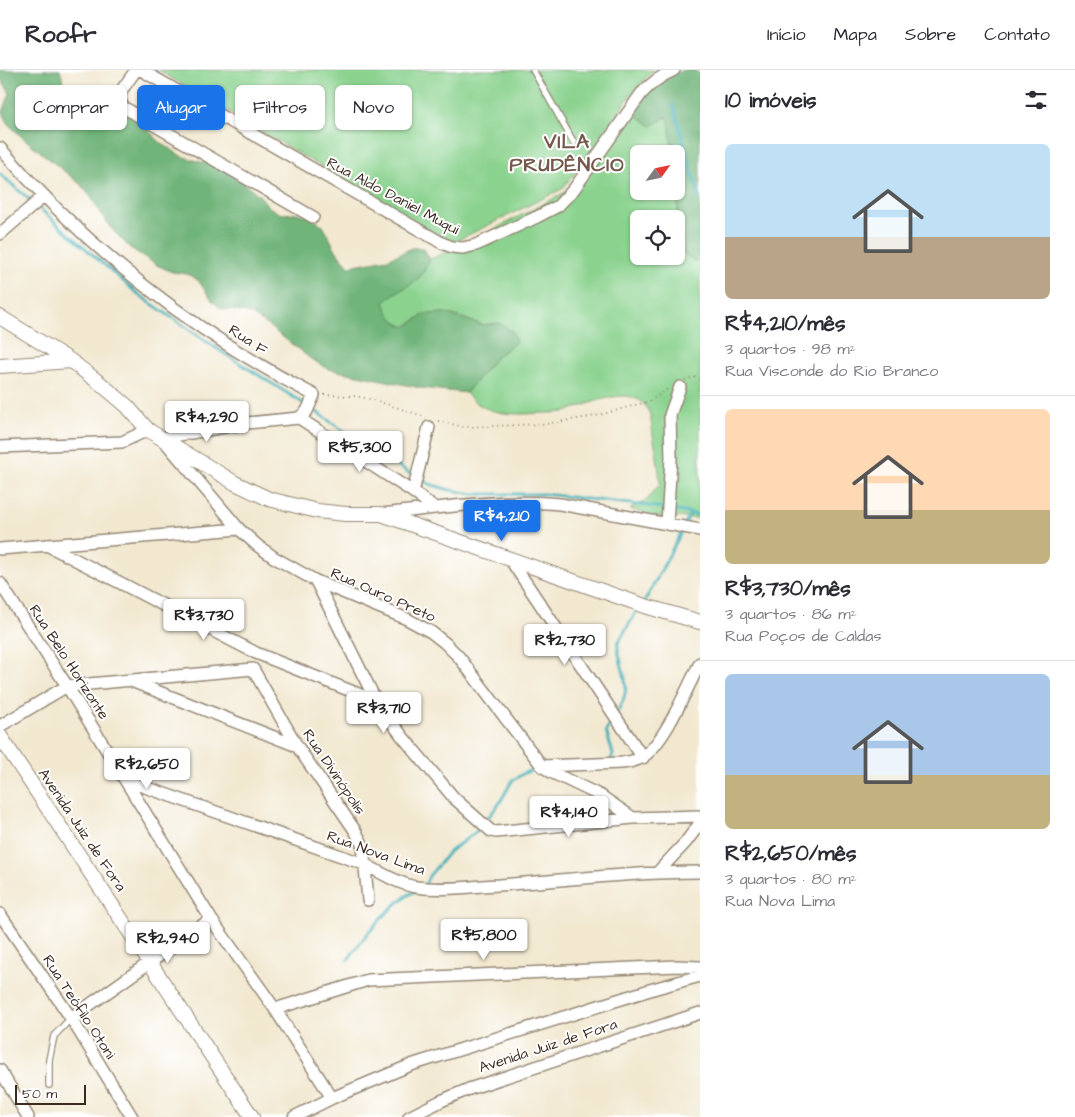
<!DOCTYPE html>
<html lang="pt">
<meta charset="utf-8">
<style>
body{margin:0;font-family:"Architects Daughter",sans-serif;background:#f7f7f7;color:#2b2b33;height:100vh;display:flex;flex-direction:column;font-size:19px;white-space:nowrap}
*{box-sizing:border-box;margin:0}
p{font-size:16px;color:#7c7c81}
.icon{flex:none;width:28px;height:28px;fill:none;stroke:currentColor;stroke-width:2;stroke-linecap:round;stroke-linejoin:round}
.map{position:relative;flex:1;overflow:hidden}
.drawer{display:flex;flex-direction:column;background:#fff;width:375px}
.drawer>*{flex:none}
.guide{position:absolute;left:15px;top:15px;width:475px;height:45px;display:flex;gap:10px}
.needle{width:32px;rotate:57deg}
.fabs{position:absolute;left:630px;top:75px;display:grid;gap:10px}
.fabs a{display:grid;place-items:center;width:55px;height:55px;border-radius:8px;background:#fff;box-shadow:0 1px 4px #0004;font-size:25px}
.scale{position:absolute;left:15px;bottom:12px;width:71px;box-sizing:border-box;padding-left:5px;border:2px solid #3b2a1e;border-top:0;font-size:14px;line-height:18px;white-space:nowrap;color:#3b2a1e;-webkit-text-stroke:4px #fff;paint-order:stroke}
.price{position:absolute;translate:-50% -42px;padding:0 11px;border-radius:5px;background:#fff;color:#222;font-size:16px;line-height:32px;filter:drop-shadow(0 1px 2px #0008)}
.price::after{content:'';position:absolute;left:50%;top:30px;width:15px;height:11px;margin-left:-8px;background:inherit;clip-path:polygon(0 0,100% 0,50% 100%)}
.price.current{background:#1a73e8;color:#fff}
ul{padding:0;list-style:none}
li{display:grid;align-content:center;gap:10px;height:265px;padding:0 25px}
li+li{border-top:1px solid #e1e1e2}
li span{display:grid;place-items:center;height:155px;border-radius:8px;color:#555}
li>.icon{margin-inline-start:auto}
span .icon{width:90px;height:90px;fill:#fffc;stroke-width:1}
li b{font-size:21px}
h2{display:flex;justify-content:space-between;align-items:center;height:60px;padding:0 25px;font-size:21px}
.chip{padding:0 18px;border-radius:8px;background:#fff;box-shadow:0 1px 4px #0004;font-size:18px;line-height:45px}
.chip.current{background:#1a73e8;color:#fff}
header{display:flex;align-items:center;gap:30px;box-sizing:border-box;height:70px;padding:0 25px;background:#fff;border-bottom:1px solid #e1e1e2}
header strong{font-size:24px}
nav{display:flex;gap:28px;margin-inline-start:auto;font-size:18px}
main{display:flex;flex:1;min-height:0}
.map>svg:first-child{display:block}
.green{fill:#8ad28e;stroke:#627e56;fill-rule:evenodd}
.forest{fill:#6fb479;stroke:#556f4c}
.lines{fill:none;stroke-linecap:round;stroke-linejoin:round}
.stream{stroke:#3eafb8;stroke-width:3}
.service-casing{stroke:#968977;stroke-width:8}
.minor-casing{stroke:#968977;stroke-width:14}
.tertiary-casing{stroke:#968977;stroke-width:16}
.path{stroke:#968977;stroke-width:2;stroke-dasharray:1 4;stroke-linecap:butt}
.service{stroke:#fff;stroke-width:5.5}
.minor{stroke:#fff;stroke-width:11}
.tertiary{stroke:#fff;stroke-width:14}
.labels{text-anchor:middle;dominant-baseline:central;stroke-width:4;stroke-linejoin:round;paint-order:stroke}
.street-label{font-size:15px;fill:#3b2a1e;stroke:#fff}
.district-label{font-size:20px;font-weight:bold;letter-spacing:1px;fill:#75594c;stroke:#fff}
</style>
<header>
<strong>Roofr</strong>
<nav><a>Início</a><a>Mapa</a><a>Sobre</a><a>Contato</a></nav>
</header>
<main>
<div class="map">
<svg width="700" height="1047" viewBox="0 0 700 1047">
<rect width="100%" height="100%" fill="#fff"/>
<filter id="ink" filterUnits="userSpaceOnUse"><feTurbulence type="fractalNoise" baseFrequency=".02" numOctaves="2"/><feDisplacementMap in="SourceGraphic" scale="10" xChannelSelector="R" yChannelSelector="G"/><feConvolveMatrix kernelMatrix="1 2 1 2 8 2 1 2 1" color-interpolation-filters="sRGB"/></filter>
<filter id="wash" filterUnits="userSpaceOnUse"><feTurbulence type="fractalNoise" baseFrequency=".0096" numOctaves="4" result="noise"/><feDisplacementMap in="SourceGraphic" scale="20" xChannelSelector="R" yChannelSelector="G"/><feGaussianBlur stdDeviation="1.12" result="paint"/><feColorMatrix in="noise" values="0 0 0 0 0 0 0 0 0 0 0 0 0 0 0 0 0 1.4 0 .05"/><feComposite in="paint" operator="in"/></filter>
<g filter="url(#wash)">
<rect width="100%" height="100%" fill="#f2e8d0"/>
<path class="green" d="M158,0H654L632,23L580,97L562,119L456,171L442,168Z
M635,38L659,52L666,47L669,50L673,84H639V121H676V116L681,157L693,190L700,191V448L658,447L630,439L647,430L660,414C659,397 656,382 653,365C651,358 652,349 649,342C634,309 586,337 563,342C555,343 547,343 540,343C514,345 484,346 466,323L496,287L516,272L499,253L483,255L446,243L425,244L405,257C393,252 389,245 384,233L389,226L424,201L430,189L464,175L564,123ZM639,149H676V186H639Z"/>
<path class="forest" d="M0,0H60L68,28L80,35L99,33L114,37L133,45L161,73L181,86L221,98L243,112L260,126L269,137L281,144L297,143L309,146L323,156L337,182L349,196L388,189L412,178H423L430,189C426,197 422,207 414,212C404,220 392,222 384,233C389,245 393,252 405,257L425,244L446,243L483,255L499,253L513,262L516,272L496,287L466,323L421,318L328,299L311,289L266,254L250,244L237,241L222,239L213,232L198,210L187,204L172,202L157,195L130,178L110,157L90,126L80,114L22,67L8,54L3,42L10,23L0,8Z
M685,0H694L700,4V191L693,190L684,184L678,142L676,84H673L669,50L665,47L659,52L651,56L638,46L635,38C652,19 660,8 685,0Z"/>
<g class="lines">
<path class="stream" d="M673,35L700,130
M0,104L139,225L222,282L306,335
M311,338L351,366L414,406
M420,409L429,414L450,420L473,424H545L665,438
M671,440L700,445
M685,453L691,443
M645,531L683,459
M616,644C628,625 628,616 621,593C620,587 617,580 618,573L639,537
M611,690L613,684L606,661L613,650
M425,815L429,806L450,781L476,762L499,734L512,711L524,703L535,699H540
M348,890C360,871 395,829 416,821"/>
</g>
</g>
<g filter="url(#ink)">
<g class="lines">
<g class="service-casing">
<path id="service" d="M533,0L574,73
M49,1015V990L54,966L71,948"/>
</g>
<g class="minor-casing">
<path id="minor" d="M136,0L121,21L119,29L123,37L313,147
M141,0L442,173L452,177L463,178L476,175L537,147L558,136L574,119L641,24C651,13 661,6 674,0
M0,78C87,179 196,264 314,325L307,341L299,348L247,353L162,368L239,459L258,476L275,488L316,511L407,549L431,562L445,573L459,587L542,696L551,702L601,726L633,748
M0,164L44,126
M299,348L413,422L435,438
M0,377L122,372L148,360
M413,422L429,357
M383,444C440,438 503,428 560,434L700,460
M667,453L671,388L670,345L680,317
M47,475L256,583L376,631
M0,479L239,459
M510,489L643,688
M316,511L376,631L402,666L454,728L491,761L496,762L633,748L700,746
M0,513L67,616L211,849L275,939L332,1028
M253,599L297,676L356,762L363,776L368,830
M131,611L297,676
M0,656L67,616L253,599
M542,696L622,693C629,692 638,691 644,686C666,670 687,618 700,593
M125,710L364,794C380,802 398,814 416,817C443,821 472,816 499,815C566,810 633,802 700,802
M658,802L686,772L700,753
M0,844L71,948L132,1047
M275,939L368,910L677,896L700,897
M71,948L211,849
M0,1000L28,1047
M294,1047L332,1028L411,995L653,919L700,906
M409,1047L441,1031L469,1019L700,943"/>
</g>
<g class="tertiary-casing">
<path id="tertiary" d="M0,247L71,291L101,314L127,336L148,360L235,413L269,429L317,441L346,444H381L645,536L700,552
M0,296L71,291
M0,666L252,1047"/>
</g>
<path class="path" d="M685,310L694,307L700,309
M324,325L355,326L374,330L426,347
M438,351L464,357L545,354L596,346L650,331L668,319"/>
<use href="#service" class="service"/>
<use href="#minor" class="minor"/>
<use href="#tertiary" class="tertiary"/>
</g>
</g>
<g class="labels">
<g class="street-label">
<text transform="translate(393 126) rotate(28)">Rua Aldo Daniel Muqui</text>
<text transform="translate(248 270) rotate(33)">Rua F</text>
<text transform="translate(383 525) rotate(24)">Rua Ouro Preto</text>
<text transform="translate(69 592) rotate(57)">Rua Belo Horizonte</text>
<text transform="translate(334 702) rotate(56)">Rua Divinópolis</text>
<text transform="translate(82 760) rotate(56)">Avenida Juiz de Fora</text>
<text transform="translate(376 783) rotate(20)">Rua Nova Lima</text>
<text transform="translate(79 937) rotate(57)">Rua Teófilo Otoni</text>
<text transform="translate(548 976) rotate(-18)">Avenida Juiz de Fora</text>
</g>
<g class="district-label">
<text x="567" y="72">VILA<tspan x="567" dy="23">PRUDÊNCIO</tspan></text>
</g>
</g>
</svg>
<div class="fabs">
<a><svg class="needle" viewBox="-14 -14 28 28"><path d="M0-13l5 13h-10z" fill="#e53935"/><path d="M0 13l5-13h-10z" fill="#7c7c81"/></svg></a>
<a><svg class="icon" aria-label="locate" viewBox="0 0 24 24"><circle cx="12" cy="12" r="6"/><path d="M12 2v4M12 18v4M2 12h4M18 12h4"/></svg></a>
</div>
<div class="scale">50 m</div>
<b class="price" style="left:207px;top:373px">R$4,290</b>
<b class="price" style="left:360px;top:403px">R$5,300</b>
<b class="price current" style="left:502px;top:472px">R$4,210</b>
<b class="price" style="left:204px;top:571px">R$3,730</b>
<b class="price" style="left:565px;top:596px">R$2,730</b>
<b class="price" style="left:384px;top:664px">R$3,710</b>
<b class="price" style="left:147px;top:720px">R$2,650</b>
<b class="price" style="left:569px;top:768px">R$4,140</b>
<b class="price" style="left:484px;top:891px">R$5,800</b>
<b class="price" style="left:168px;top:894px">R$2,940</b>
<div class="guide">
<a class="chip">Comprar</a>
<a class="chip current">Alugar</a>
<a class="chip">Filtros</a>
<a class="chip">Novo</a>
</div>
</div>
<section class="drawer">
<h2>10 imóveis<svg class="icon" aria-label="filters" viewBox="0 0 24 24"><path d="M4 7h16M4 17h16"/><circle cx="9" cy="7" r="2"/><circle cx="15" cy="17" r="2"/></svg></h2>
<ul>
<li><span style="background:linear-gradient(#bfe0f5 60%,#b9a48a 0)"><svg class="icon" aria-label="home" viewBox="0 0 24 24"><path d="M3 11l9-7 9 7M6 9v11h12V9"/></svg></span><div><b>R$4,210/mês</b><p>3 quartos · 98 m²</p><p>Rua Visconde do Rio Branco</p></div></li>
<li><span style="background:linear-gradient(#ffd9b3 65%,#c2b280 0)"><svg class="icon" aria-label="home" viewBox="0 0 24 24"><path d="M3 11l9-7 9 7M6 9v11h12V9"/></svg></span><div><b>R$3,730/mês</b><p>3 quartos · 86 m²</p><p>Rua Poços de Caldas</p></div></li>
<li><span style="background:linear-gradient(#a9c7e8 65%,#c2b280 0)"><svg class="icon" aria-label="home" viewBox="0 0 24 24"><path d="M3 11l9-7 9 7M6 9v11h12V9"/></svg></span><div><b>R$2,650/mês</b><p>3 quartos · 80 m²</p><p>Rua Nova Lima</p></div></li>
</ul>
</section>
</main>
